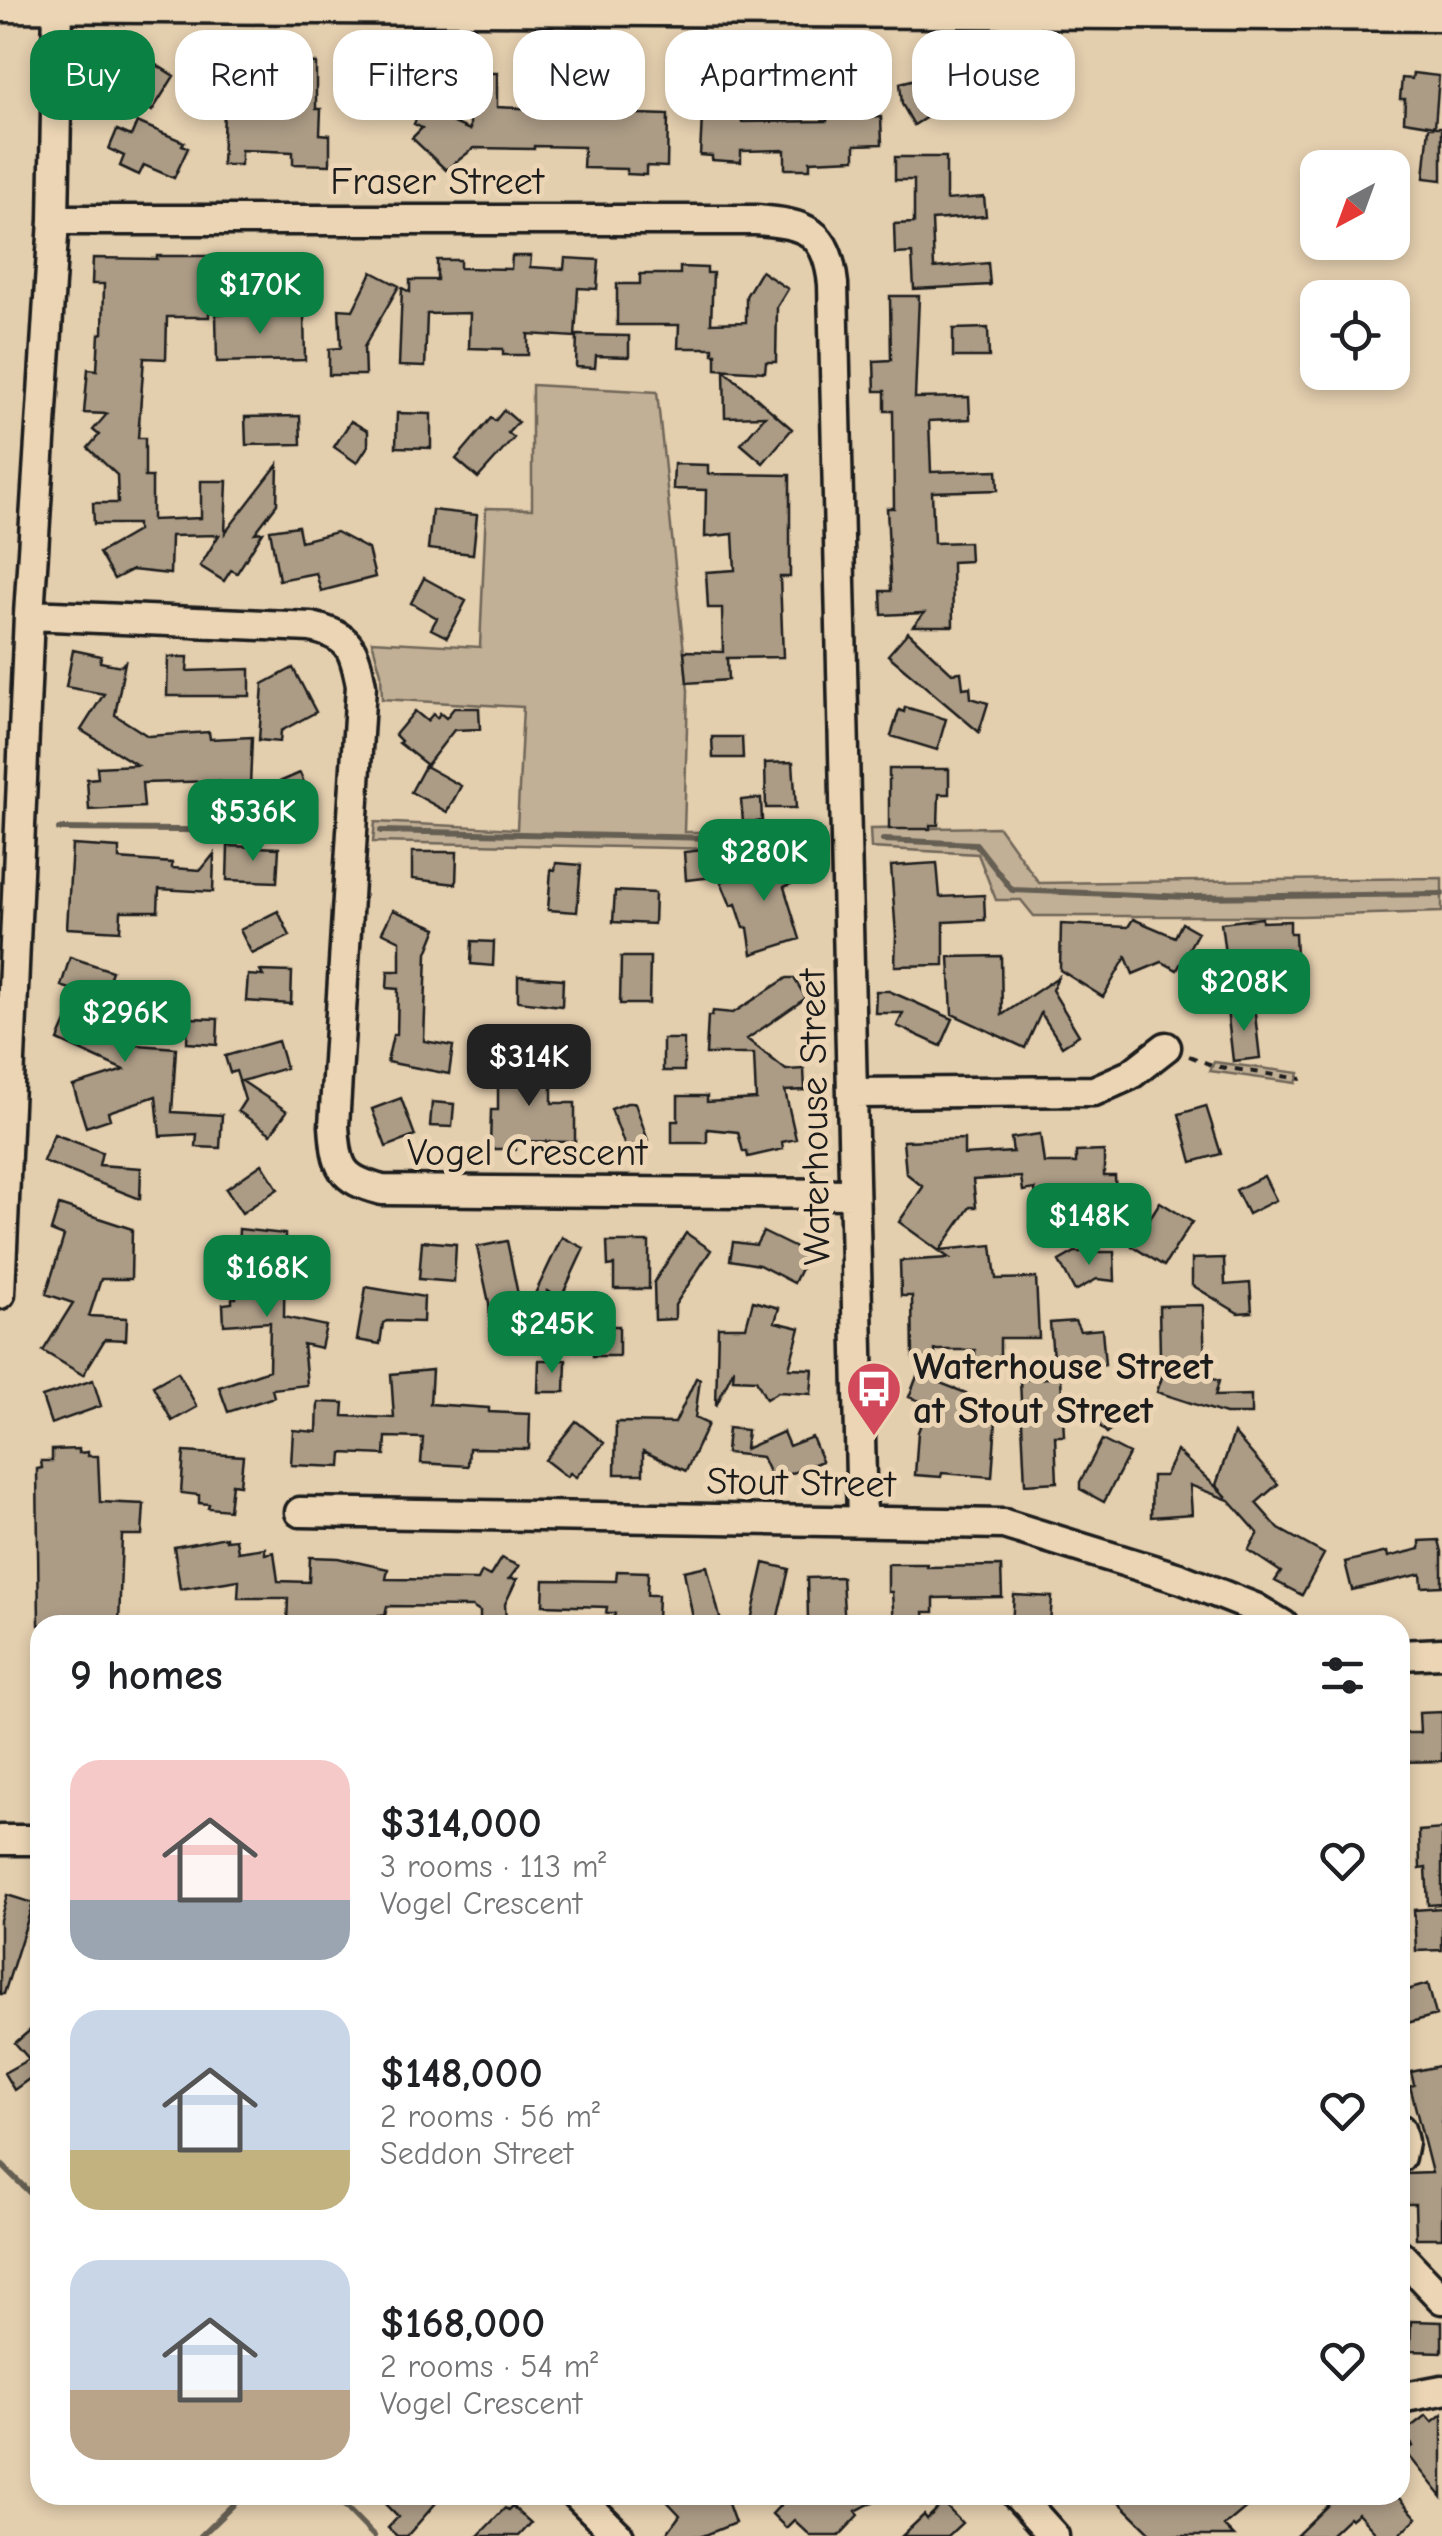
<!DOCTYPE html>
<meta charset="utf-8">
<style>
body{margin:0;font-family:"Comic Neue",sans-serif;background:#f6f6f6;color:#202124;height:100vh;display:flex;flex-direction:column;font-size:38px;white-space:nowrap}
*{box-sizing:border-box;margin:0}
p{font-size:32px;color:#757577}
.icon{flex:none;width:55px;height:55px;fill:none;stroke:currentColor;stroke-width:2;stroke-linecap:round;stroke-linejoin:round}
.map{position:relative;flex:1;overflow:hidden}
.details{position:absolute;left:30px;top:1615px;width:1380px;height:890px;display:flex;flex-direction:column;background:#fff;border-radius:30px;box-shadow:0 5px 15px #0003}
.details>*{flex:none}
.hud{position:absolute;left:30px;top:30px;width:1382px;height:90px;display:flex;gap:20px}
.needle{width:65px;rotate:221deg}
.fabs{position:absolute;left:1300px;top:150px;display:grid;gap:20px}
.fabs a{display:grid;place-items:center;width:110px;height:110px;border-radius:20px;background:#fff;box-shadow:0 5px 15px #0003;font-size:50px}
.price{position:absolute;translate:-50% -85px;padding:0 22px;border-radius:20px;background:#0b8043;color:#fff;font-size:32px;line-height:65px;filter:drop-shadow(0 2px 5px #0008)}
.price::after{content:'';position:absolute;left:50%;top:60px;width:30px;height:22px;margin-left:-15px;background:inherit;clip-path:polygon(0 0,100% 0,50% 100%)}
.price.on{background:#222;color:#fff}
ul{padding:0;list-style:none}
li{display:flex;align-items:center;gap:30px;height:250px;padding:0 40px}
li span{display:grid;place-items:center;flex:none;width:280px;height:200px;border-radius:30px;color:#555}
li>.icon{margin-inline-start:auto}
span .icon{width:120px;height:120px;fill:#fffc;stroke-width:1}
li b{font-size:42px}
h2{display:flex;justify-content:space-between;align-items:center;height:120px;padding:0 40px;font-size:42px}
.pill{padding:0 35px;border-radius:30px;background:#fff;box-shadow:0 5px 15px #0003;font-size:35px;line-height:90px}
.pill.on{background:#0b8043;color:#fff}
.map>svg:first-child{display:block}
.green{fill:#c2b096;stroke:#6f6659;stroke-width:2.5}
.lines{fill:none;stroke-linecap:round;stroke-linejoin:round}
.stream{stroke:#655e52;stroke-width:6}
.building{fill:#ac9c86;stroke:#1c1c1c;stroke-width:2.5}
.minor-casing{stroke:#1c1c1c;stroke-width:35}
.secondary-casing{stroke:#1c1c1c;stroke-width:45}
.path{stroke:#1c1c1c;stroke-width:4;stroke-dasharray:8 8;stroke-linecap:butt}
.minor{stroke:#ebd5b4;stroke-width:28}
.secondary{stroke:#ebd5b4;stroke-width:38}
.labels{text-anchor:middle;dominant-baseline:central;stroke-width:10;stroke-linejoin:round;paint-order:stroke}
.street-label{font-size:38px;fill:#1c1c1c;stroke:#ebd5b4}
.poi-label{font-size:38px;font-weight:bold;fill:#1c1c1c;stroke:#ebd5b4;text-anchor:start}
</style>
<div class="map">
<svg width="1442" height="2536" viewBox="0 0 1442 2536">
<rect width="100%" height="100%" fill="#e3ceae"/>
<filter id="ink" filterUnits="userSpaceOnUse"><feTurbulence type="fractalNoise" baseFrequency=".01" numOctaves="2"/><feDisplacementMap in="SourceGraphic" scale="20" xChannelSelector="R" yChannelSelector="G"/><feConvolveMatrix kernelMatrix="1 2 1 2 8 2 1 2 1" color-interpolation-filters="sRGB"/></filter>
<g filter="url(#ink)">
<path class="green" d="M532,385L657,392L688,691L684,832H823L821,851L373,842L375,822L517,829L523,707L382,699L381,673L372,641L480,647L486,508L532,509Z
M999,827L1039,883L1442,878V912L1301,916H1034L1021,900H996L978,854L871,848L870,829Z
M1214,1062L1299,1073L1296,1083L1210,1071Z"/>
<g class="lines">
<path class="stream" d="M59,829L313,831
M381,831L813,840
M883,840L976,844L1012,890L1188,897L1442,894
M0,2163L40,2203
M334,2495L374,2536
M201,2536L243,2495"/>
</g>
<path class="building" d="M406,58L437,59L435,115L470,130V73H497V107L539,109L540,71H567V108L609,109L611,84L640,85L639,114L668,115L667,167L646,166V175L627,174V169L583,168L584,147L534,146V149L474,148L446,170L412,138L422,128L414,124L427,95L405,94Z
M128,60L149,73L155,64L174,76L152,111L111,85Z
M676,60L705,61L704,96H675Z
M285,61L316,63V109H321L320,134L330,135V165L293,164V152L241,150V165H222L224,111L285,112Z
M220,65L207,94L189,95L187,68Z
M1413,73L1439,76L1435,126L1404,121L1405,99H1400L1402,78L1412,79Z
M931,75V86L964,87L965,112L932,114L914,125L902,104L900,83Z
M856,104L857,118L881,117L882,144L855,145V159L810,161V169H785V150L741,151V162L712,160V156L700,155L702,116L743,117L742,122L827,121V105Z
M137,122L184,142L182,145L188,148L174,178L144,165L139,175L120,166L124,156L109,149L117,130L131,136Z
M1429,127H1442V180L1424,178Z
M895,157H946V200L984,197L986,216L932,220L934,268L988,263L990,285L914,289L912,253L895,254L894,224L914,223V180H895Z
M157,256H210L209,317H167L166,359L144,358L138,438H145V477H152V520L201,518V481H227L225,533L278,464L277,504L255,533L263,532L237,573L231,570L224,581L200,566L219,535L171,536L170,574L132,570L114,579L99,553L137,531V524H94L93,503H118L117,475L88,448L99,435L93,430L107,414L84,413L88,369L97,370L99,334L103,333L104,284H92L93,258L157,259Z
M512,256H531L530,267L564,269L565,258L599,260L597,289L578,288L575,337L528,334V355H503V349L469,348L470,313L427,314L425,367L399,366L402,288L410,292V280H437V260H460V268L511,269Z
M680,267L707,268V273H713L711,323L746,322V296L761,271L788,289L777,307L776,362H766L765,372L716,369V354H713V348H678L679,325H617V284H640V274H680Z
M372,272L399,286L364,347L365,375H329V349L341,348L339,309L353,310Z
M890,296H919L915,398L969,397L970,419L929,421L931,472L997,470L998,490L932,492L934,543L969,542L970,561L952,562L953,626H913L924,613L882,615L881,591H891L887,508H894L893,411H885V391H875L874,361L891,360Z
M304,312L305,360L217,362L216,314Z
M988,328L989,357H953V329Z
M577,335L629,336V357L596,356L595,368L576,367Z
M724,370L792,429L763,463L741,444L765,416L725,417Z
M504,410L518,422L508,433L514,438L478,478L456,459L491,418L495,421Z
M397,413L431,414V448L396,447Z
M300,416L301,444L246,445L245,417Z
M351,421L368,431V446L357,463L334,447Z
M674,464L708,465V474L790,475V577H780L783,657L727,658L728,680L687,683L684,651L723,652L722,608H708L706,572L735,570L733,534L705,537L706,490L673,489Z
M432,510L477,515L473,554L428,549Z
M298,526L301,541L336,532L368,549L375,577L321,591L316,573L279,580L270,530Z
M424,578L466,601L447,637L431,629L437,618L411,603Z
M908,632L952,673L961,672L963,688L970,687L971,698L988,703L979,732L888,655Z
M73,650L101,656L100,662L121,666L125,662L115,715L148,736L209,732L210,739L252,737L250,786L219,785V781L142,783L144,807L89,810L87,779L98,778L97,767L137,765L81,730L104,694L66,687Z
M168,657H188L187,671L250,669V696H167Z
M293,668L316,712L281,731L280,742L259,740L263,684Z
M905,707L946,719L937,750L891,736L899,710L904,712Z
M454,708H479L480,729L454,730L427,765L399,743L401,741L395,735L415,711L427,721L433,714L437,718L440,713L446,718Z
M712,737H742L743,758H713Z
M793,762L796,808H766L765,763Z
M425,766L461,786L447,812L411,792Z
M889,769H949V794H939L938,825H930V829H889Z
M300,773L310,797L263,818L252,794Z
M761,798L762,821L743,822L741,800Z
M72,845L119,848V859L172,863V868L201,870L214,854L213,892L159,889L158,911H121L120,931L67,928Z
M228,846L279,848L277,882L227,880Z
M713,849L715,877L686,880L684,852Z
M412,852H457L456,884L412,879Z
M784,856L795,882L784,887L800,939L752,954L748,928H744L736,904L731,906L721,882Z
M556,863L581,865L577,912L548,910L551,869L555,870Z
M937,863L940,897L984,895L985,920L944,922V965L895,966L896,935L891,866Z
M615,891L655,893L654,924L613,922Z
M393,910L437,928L427,953L424,1041L453,1046L449,1074L387,1062L393,1035H397L398,989L387,988L388,971H400V941L382,932Z
M278,911L290,936L252,954L240,930Z
M1262,918V922L1290,921V933H1295L1296,959L1279,969L1291,993L1263,1008L1242,967L1227,969L1221,923Z
M1133,919L1175,937L1182,923L1198,932L1177,970L1162,962L1133,974L1126,957L1103,997L1060,970L1061,924L1128,927Z
M472,941L494,942L493,966L471,964Z
M1001,956L1002,1015L1058,977L1052,990L1079,1035L1062,1046L1041,1013L1025,1048L952,1014L949,957Z
M70,957L112,971L96,1019L102,1022L98,1029L115,1036L112,1043L176,1048L172,1112L222,1115L220,1148L196,1147L197,1134L160,1136L156,1096L108,1112L110,1119L86,1127L73,1086L124,1070L58,1040L79,992L61,986Z
M621,957H650L649,1004H620Z
M260,971L292,972L291,1004L246,1001L248,975L263,976Z
M518,976L563,979L562,1006L518,1001Z
M787,978H794L806,998L747,1039L786,1070L804,1069L805,1090L785,1091L796,1139L782,1142L783,1149L748,1157L747,1152H743L738,1132L707,1129V1143H672V1121H678V1096H707V1102L756,1099L754,1054H706L708,1016H712L713,1011L733,1013Z
M151,981L173,983L170,1010L149,1008Z
M876,991H889L953,1019L941,1046L897,1026L903,1013H875Z
M1254,1006L1260,1058L1233,1061L1227,1009Z
M188,1018L218,1019L217,1045L187,1043Z
M663,1039H684V1071H663Z
M278,1041L286,1068L242,1081L287,1111L271,1134L238,1111L245,1100L236,1071L230,1073L225,1056Z
M498,1065H552V1103H575V1142L516,1141V1149H490L491,1110H498Z
M401,1098L415,1136L386,1147L372,1109Z
M432,1102L454,1104L452,1127L430,1126Z
M627,1103H635L648,1141L626,1149L611,1109Z
M1206,1106L1221,1154L1192,1162L1179,1114Z
M54,1134L102,1152L99,1165L141,1168L140,1199L43,1161Z
M1040,1134L1044,1163H1076V1152L1104,1151V1176H1115L1116,1198L1036,1200L1035,1189L1023,1191L1021,1177L973,1180L976,1207H970L940,1250L992,1245L996,1279L1036,1278L1039,1338H1000V1369L976,1370L975,1350H935V1381L966,1393L961,1407L997,1405L992,1477L942,1473L941,1477L915,1475L918,1432L928,1404L909,1397L924,1358H913L912,1296H901L900,1261L949,1258L899,1222L923,1187L906,1173L903,1141L964,1139V1155L1013,1152L1011,1138Z
M262,1164L278,1189L242,1213L226,1189Z
M1264,1176L1276,1200L1248,1214L1236,1190Z
M1160,1202L1192,1222L1164,1266L1132,1246Z
M59,1205L132,1229L131,1279H101L89,1316L127,1318L126,1340L105,1339L83,1375L43,1351L73,1303L46,1294L64,1236L51,1231Z
M239,1229L285,1234L284,1317L326,1326L321,1348L303,1344L307,1385L272,1389L274,1397L228,1412L219,1387L269,1370L270,1322L224,1325L223,1304L232,1303V1298H236Z
M763,1232L808,1254L794,1283L759,1265L730,1260L733,1242L756,1245Z
M686,1233L711,1250L675,1305V1319L655,1320L654,1282Z
M562,1237L584,1248L561,1298L547,1291L549,1338L491,1340L489,1303L477,1247L507,1241L523,1319Z
M422,1241L456,1244L454,1282L419,1279Z
M607,1242H649V1289H614V1265L608,1266Z
M1075,1252H1114L1115,1281L1097,1279L1075,1291L1059,1261Z
M1224,1258L1225,1285L1250,1283L1252,1312L1238,1313L1192,1285V1259Z
M366,1287L424,1297L423,1322L387,1321L383,1323L380,1344L357,1340Z
M753,1301L779,1308L775,1322L800,1328L789,1368L813,1369L811,1394L778,1392L766,1399L756,1380L733,1379L734,1368L716,1406L718,1327H746Z
M1203,1305L1205,1366L1202,1375L1219,1381L1215,1396L1251,1395V1414H1225L1157,1392L1169,1356H1160L1159,1306Z
M1075,1321L1080,1331L1102,1329L1105,1365L1054,1369L1050,1323Z
M593,1326H619V1356H593Z
M539,1360H566L565,1392H538Z
M432,1370L430,1404L489,1408V1412L530,1414L529,1449L469,1448L468,1466L421,1463L423,1438L386,1437L385,1455L342,1453L341,1467L291,1465L293,1430L317,1432L318,1402L344,1403L343,1416L394,1418L391,1374Z
M178,1372L197,1407L172,1421L153,1386Z
M1061,1377L1064,1436H1055L1057,1482L1025,1484L1020,1380Z
M696,1378L700,1379L695,1418L708,1424L686,1471L643,1451V1474H615L616,1422L675,1423Z
M93,1380L101,1406L51,1424L42,1397Z
M1110,1403L1124,1418L1107,1433L1093,1419Z
M576,1421L604,1443L576,1477L570,1473L567,1477L545,1460Z
M728,1428L747,1430L745,1449L783,1432L789,1446L812,1437L822,1461L773,1481L762,1457L726,1453Z
M1234,1433L1278,1484L1256,1503L1279,1529L1324,1554L1302,1595L1275,1581L1281,1572L1248,1550L1258,1533L1229,1500L1190,1485L1192,1514L1151,1517L1152,1476H1165L1177,1451L1227,1497L1216,1485Z
M1102,1440L1129,1454L1104,1502L1080,1489V1482Z
M79,1449V1453L88,1452V1456H98L100,1502L144,1504L142,1535H122L119,1625H39L37,1469L42,1468L41,1461H52V1450Z
M184,1452L243,1456L240,1485L232,1484L229,1510L208,1508L209,1504L199,1503V1495L181,1493Z
M226,1537V1540L236,1539L238,1552L265,1548V1554L274,1552L278,1581L309,1582L310,1557L338,1558L388,1569L386,1579L478,1580L482,1572L490,1576L501,1558L519,1566L509,1579H517L505,1604L506,1622L480,1624V1612L472,1607L387,1606L385,1616L379,1615L377,1625L287,1624L288,1598H238L239,1580L180,1589L174,1547Z
M1439,1540L1442,1552V1586L1422,1587L1421,1574L1352,1590L1345,1562L1387,1552L1388,1557L1420,1549V1541Z
M764,1563L789,1569L776,1625H750Z
M888,1564H927V1567L1001,1566L1002,1597L934,1598V1612H924L925,1625H894L892,1592H888Z
M707,1566L720,1618L694,1624L684,1571Z
M617,1571L648,1572L647,1595H658L657,1620L614,1618L615,1613H606L607,1607L543,1605L544,1580L616,1581Z
M842,1577L844,1612L850,1625H820L817,1620L808,1619L807,1578Z
M1014,1595L1052,1597L1050,1625H1012Z
M1442,1712V1761L1400,1762V1741H1405L1404,1733H1420L1419,1713Z
M1442,1829V1904L1428,1905L1426,1868L1420,1869L1419,1831Z
M7,1895L33,1903L4,1994H0V1920Z
M1442,1908V1950L1416,1951L1414,1910Z
M1428,1984L1436,2015L1400,2025V1992Z
M40,2022V2071L14,2090L4,2073L29,2059L15,2043Z
M1439,2066L1442,2078V2238H1416L1415,2204H1406L1405,2174L1432,2173L1410,2086L1414,2085L1411,2072Z
M1411,2321L1442,2322V2352L1410,2351Z
M1442,2414V2497L1406,2452L1413,2446L1403,2433L1426,2415L1432,2422Z
M376,2495H443L407,2536H397L388,2528L398,2517Z
M661,2495H725L735,2523L703,2536H665L680,2515Z
M790,2495H886L856,2511L859,2515L839,2536H811L794,2520L786,2528L772,2514Z
M1112,2495H1261L1224,2526L1234,2536H1154Z
M1318,2495H1396L1417,2518L1398,2536H1379L1358,2513L1351,2519L1349,2517L1329,2536H1296L1328,2505Z
M943,2503L962,2523L948,2536H902L924,2515L927,2519Z
M512,2506L531,2523L519,2536H478L505,2508L508,2510Z"/>
<g class="lines">
<g class="minor-casing">
<path id="minor" d="M54,220H756C806,224 827,230 833,284L862,1521
M29,615L311,627C350,636 354,648 361,685L334,1126C337,1168 340,1179 382,1190L854,1194
M853,1093L1094,1091L1130,1075L1166,1047
M0,1294L29,615L54,220L58,3
M300,1512L1004,1524L1182,1579L1255,1608L1283,1625
M1400,1655L1442,1653
M0,1840H40
M1400,2129L1403,2142L1400,2157
M1400,2255L1442,2299
M1400,2398L1442,2390
M577,2495L619,2536
M1017,2495L1054,2536"/>
</g>
<g class="secondary-casing">
<path id="secondary" d="M0,2L1442,11"/>
</g>
<path class="path" d="M1189,1056L1214,1066L1302,1079"/>
<use href="#minor" class="minor"/>
<use href="#secondary" class="secondary"/>
</g>
</g>
<defs>
<g id="bus-pin" transform="scale(2.875)"><path d="M0 17L-7.5 6A9.5 9.5 0 1 1 7.5 6Z" fill="#d1495b" stroke="#ebd5b4"/><path d="M-5-6H5V4H4V6H2V4H-2V6H-4V4H-5ZM-3.5-4V0h7V-4ZM-3.5 1.2v1.5H-2V1.2ZM2 1.2v1.5H3.5V1.2Z" fill="#fff"/></g>
</defs>
<g fill-rule="evenodd">
<use href="#bus-pin" x="874" y="1389"/>
</g>
<g class="labels">
<g class="street-label">
<text x="437" y="182">Fraser Street</text>
<text transform="translate(815 1117) rotate(-91)">Waterhouse Street</text>
<text x="527" y="1153">Vogel Crescent</text>
<text transform="translate(801 1483) rotate(1)">Stout Street</text>
</g>
<g class="poi-label">
<text x="913" y="1367">Waterhouse Street<tspan x="913" dy="44">at Stout Street</tspan></text>
</g>
</g>
</svg>
<div class="fabs">
<a><svg class="needle" viewBox="-14 -14 28 28"><path d="M0-13l5 13h-10z" fill="#e53935"/><path d="M0 13l5-13h-10z" fill="#757577"/></svg></a>
<a><svg class="icon" aria-label="locate" viewBox="0 0 24 24"><circle cx="12" cy="12" r="6"/><path d="M12 2v4M12 18v4M2 12h4M18 12h4"/></svg></a>
</div>
<b class="price" style="left:260px;top:337px">$170K</b>
<b class="price" style="left:253px;top:864px">$536K</b>
<b class="price" style="left:764px;top:904px">$280K</b>
<b class="price" style="left:1244px;top:1034px">$208K</b>
<b class="price" style="left:125px;top:1065px">$296K</b>
<b class="price on" style="left:529px;top:1109px">$314K</b>
<b class="price" style="left:1089px;top:1268px">$148K</b>
<b class="price" style="left:267px;top:1320px">$168K</b>
<b class="price" style="left:552px;top:1376px">$245K</b>
<div class="hud">
<a class="pill on">Buy</a>
<a class="pill">Rent</a>
<a class="pill">Filters</a>
<a class="pill">New</a>
<a class="pill">Apartment</a>
<a class="pill">House</a>
</div>
<section class="details">
<h2>9 homes<svg class="icon" aria-label="filters" viewBox="0 0 24 24"><path d="M4 7h16M4 17h16"/><circle cx="9" cy="7" r="2"/><circle cx="15" cy="17" r="2"/></svg></h2>
<ul>
<li><span style="background:linear-gradient(#f6c9c9 70%,#9aa5b1 0)"><svg class="icon" aria-label="home" viewBox="0 0 24 24"><path d="M3 11l9-7 9 7M6 9v11h12V9"/></svg></span><div><b>$314,000</b><p>3 rooms · 113 m²</p><p>Vogel Crescent</p></div><svg class="icon" aria-label="heart" viewBox="0 0 24 24"><path d="M12 20l-8-8c-3-5 5-10 8-4 3-6 11-1 8 4z"/></svg></li>
<li><span style="background:linear-gradient(#c9d6e8 70%,#c2b280 0)"><svg class="icon" aria-label="home" viewBox="0 0 24 24"><path d="M3 11l9-7 9 7M6 9v11h12V9"/></svg></span><div><b>$148,000</b><p>2 rooms · 56 m²</p><p>Seddon Street</p></div><svg class="icon" aria-label="heart" viewBox="0 0 24 24"><path d="M12 20l-8-8c-3-5 5-10 8-4 3-6 11-1 8 4z"/></svg></li>
<li><span style="background:linear-gradient(#c9d6e8 65%,#b9a48a 0)"><svg class="icon" aria-label="home" viewBox="0 0 24 24"><path d="M3 11l9-7 9 7M6 9v11h12V9"/></svg></span><div><b>$168,000</b><p>2 rooms · 54 m²</p><p>Vogel Crescent</p></div><svg class="icon" aria-label="heart" viewBox="0 0 24 24"><path d="M12 20l-8-8c-3-5 5-10 8-4 3-6 11-1 8 4z"/></svg></li>
</ul>
</section>
</div>
